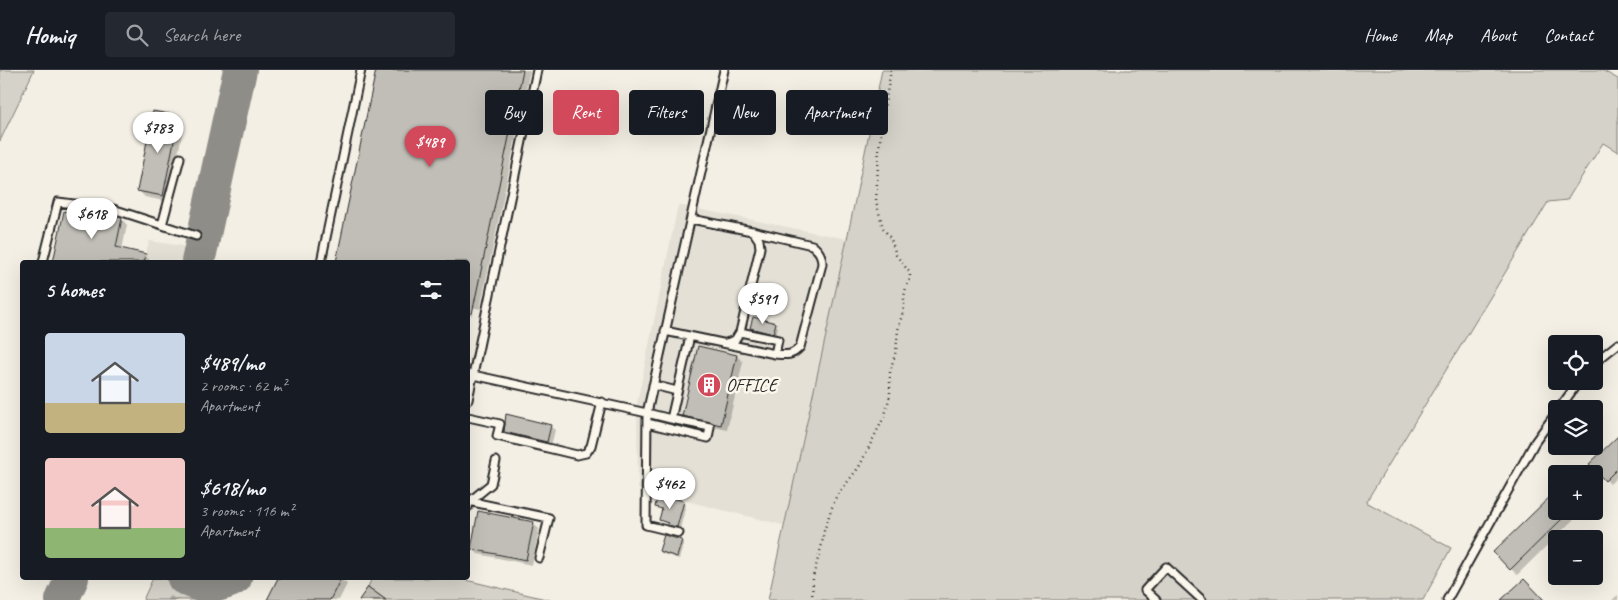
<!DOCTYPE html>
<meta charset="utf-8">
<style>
body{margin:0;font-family:Caveat,sans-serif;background:#242831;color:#f1f3f6;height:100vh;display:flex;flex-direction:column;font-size:19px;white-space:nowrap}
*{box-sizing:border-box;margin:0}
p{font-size:16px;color:#9ea1a6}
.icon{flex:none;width:28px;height:28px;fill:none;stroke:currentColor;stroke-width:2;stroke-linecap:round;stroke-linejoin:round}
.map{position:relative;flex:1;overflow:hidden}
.details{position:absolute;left:20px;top:190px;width:450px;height:320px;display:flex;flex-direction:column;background:#171b24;border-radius:5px;box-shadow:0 5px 20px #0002}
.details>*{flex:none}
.banner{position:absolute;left:485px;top:20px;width:475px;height:45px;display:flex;gap:10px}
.tools{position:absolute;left:1548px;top:265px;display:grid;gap:10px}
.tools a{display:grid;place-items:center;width:55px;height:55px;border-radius:5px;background:#171b24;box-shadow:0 5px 20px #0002;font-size:25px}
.price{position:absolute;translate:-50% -42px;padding:0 11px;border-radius:18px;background:#fff;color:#222;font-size:16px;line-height:32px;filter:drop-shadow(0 1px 2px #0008)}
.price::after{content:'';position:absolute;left:50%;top:30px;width:15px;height:11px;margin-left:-8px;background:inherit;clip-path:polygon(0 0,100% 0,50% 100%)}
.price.selected{background:#d1495b;color:#fff}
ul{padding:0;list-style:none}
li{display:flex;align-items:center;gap:15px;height:125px;padding:0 25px}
li span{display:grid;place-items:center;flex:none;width:140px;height:100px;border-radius:5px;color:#555}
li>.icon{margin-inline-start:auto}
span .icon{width:60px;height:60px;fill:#fffc;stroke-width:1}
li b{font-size:21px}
h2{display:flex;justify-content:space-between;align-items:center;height:60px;padding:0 25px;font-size:21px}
.pill{padding:0 18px;border-radius:5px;background:#171b24;box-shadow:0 5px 20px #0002;font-size:18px;line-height:45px}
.pill.selected{background:#d1495b;color:#fff}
header{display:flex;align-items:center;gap:30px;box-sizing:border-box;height:70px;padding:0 25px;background:#171b24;border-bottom:1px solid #363941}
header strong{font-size:24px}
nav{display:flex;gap:28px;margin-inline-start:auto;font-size:18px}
.search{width:350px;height:45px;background:#242831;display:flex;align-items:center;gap:12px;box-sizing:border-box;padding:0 18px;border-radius:5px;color:#9ea1a6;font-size:19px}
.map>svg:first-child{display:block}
.built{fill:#e4e0d6}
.green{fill:#d5d2c9;stroke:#807e7a}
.shadow{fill:#0003}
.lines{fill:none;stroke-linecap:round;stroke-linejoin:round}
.taxiway{stroke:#8f8d88;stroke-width:34}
.building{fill:#c0beb6;stroke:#2b2b2b}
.lane-casing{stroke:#2b2b2b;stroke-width:11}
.path{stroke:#2b2b2b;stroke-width:2.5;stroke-dasharray:1 4;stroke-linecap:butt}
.lane{stroke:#fbf7ec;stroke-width:7}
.labels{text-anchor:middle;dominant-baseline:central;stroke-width:5;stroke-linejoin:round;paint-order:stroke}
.poi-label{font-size:18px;fill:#2b2b2b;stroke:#fbf7ec;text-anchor:start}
</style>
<header>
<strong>Homiq</strong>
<div class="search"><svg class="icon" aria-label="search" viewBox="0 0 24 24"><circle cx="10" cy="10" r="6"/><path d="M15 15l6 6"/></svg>Search here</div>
<nav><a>Home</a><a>Map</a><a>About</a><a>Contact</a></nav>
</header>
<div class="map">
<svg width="1618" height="530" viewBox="0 0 1618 530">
<rect width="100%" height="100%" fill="#f3efe4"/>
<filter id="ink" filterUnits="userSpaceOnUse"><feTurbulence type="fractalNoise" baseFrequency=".02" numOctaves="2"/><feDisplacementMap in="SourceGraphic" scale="10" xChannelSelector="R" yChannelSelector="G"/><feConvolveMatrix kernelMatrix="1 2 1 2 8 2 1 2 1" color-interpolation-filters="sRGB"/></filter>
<g filter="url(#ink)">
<path class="built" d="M678,135L847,169L787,456L638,419L637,333Z
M149,171L191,177L187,192H144Z"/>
<path class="green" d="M0,0H34L0,71Z
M882,0H1602L1618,9V82L1603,73L1567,130L1548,132L1366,432L1451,478L1423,530H768L847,169Z
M153,508H166L214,530H143Z
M372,508H457L550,530H386L368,517Z"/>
<path class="shadow" d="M377,0H530L480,239L468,236V192H337Z
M178,47L184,53L169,132L145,127L139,121Z
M65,142L95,149H122L127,155L122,180L145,185L151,192H54Z
M775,254L778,257L776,266L754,260L751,257Z
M737,286L743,292L727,360L689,351L683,345Z
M550,356L555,360L551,376L509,366L505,361Z
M1618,368V406L1610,414L1591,394Z
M1556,423V441H1582L1517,505L1495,482Z
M684,432L686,435L680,459L671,457L661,450L663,440L656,436Z
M533,453L539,459L532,495L478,484L472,478Z
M682,471L684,473L679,489L663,484L660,481Z
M279,508H340L347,514L339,530H268Z
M1618,525V530H1612Z
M170,526L179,530H168Z"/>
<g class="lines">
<path class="taxiway" d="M198,192L240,0
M184,508C189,510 194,513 200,515C210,517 227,514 235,508
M62,530L72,508"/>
</g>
<path class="building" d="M376,0H523L472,244L468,243V192H336Z
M153,41L179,46L163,126L137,121Z
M64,141L94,148L95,142L122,148L116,177L146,184L144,192H53Z
M753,247L776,253L773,264L750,258Z
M698,276L737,285L721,355L682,346Z
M506,344L551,355L547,372L504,362Z
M1618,366V398L1605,411L1589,394Z
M1556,421V441H1570L1510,500L1493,482Z
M658,424L684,431L677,457L667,455L668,453L659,450L662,439L655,437Z
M478,441L534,452L526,490L471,479Z
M664,465L682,470L677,487L659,481Z
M278,508H341L330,530H267Z
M1524,509L1544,530H1501Z
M368,517L386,530H359Z"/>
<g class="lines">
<g class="lane-casing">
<path id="lane" d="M537,0L473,305L647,343L724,0
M691,149L752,161L812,175C819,181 822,185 822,194L800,277C792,286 787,285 775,284
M162,155L180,88
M43,192L58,132L113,139L196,166
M321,192L361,0
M665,261L775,284L778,270L740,262
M726,273L735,270L740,262L760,178L759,170L753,161
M1594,293L1618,274
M468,304L473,305L468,330
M653,315L677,321
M1559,339L1579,311
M468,347L500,354L497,366L577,385L586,383L591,376L602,332
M671,349L647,343L646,455L679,463
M647,353L708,368L710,357L671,349L690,266
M468,431L549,448L539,488
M468,437L469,432L491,414L496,391
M1156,530L1145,520L1166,497L1202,530
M1447,530L1535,372L1556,343"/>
</g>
<path class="path" d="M812,530L813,507L822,474L824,461L831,440L836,427L859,397L885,345L890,325V301L896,281L898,260L904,237V227L906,217L910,209V203L896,185L891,169L883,158L876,131L879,78L886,28L891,0"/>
<use href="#lane" class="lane"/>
</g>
</g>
<defs>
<g id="building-disc" transform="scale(1.25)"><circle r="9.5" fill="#d1495b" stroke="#fbf7ec"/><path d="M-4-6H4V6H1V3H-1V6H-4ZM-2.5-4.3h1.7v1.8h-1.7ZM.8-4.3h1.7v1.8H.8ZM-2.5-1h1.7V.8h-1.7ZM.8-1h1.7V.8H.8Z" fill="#fff"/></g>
</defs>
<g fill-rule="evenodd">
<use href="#building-disc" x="709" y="315"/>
</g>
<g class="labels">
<g class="poi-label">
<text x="726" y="315">OFFICE</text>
</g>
</g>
</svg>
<div class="tools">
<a><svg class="icon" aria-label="locate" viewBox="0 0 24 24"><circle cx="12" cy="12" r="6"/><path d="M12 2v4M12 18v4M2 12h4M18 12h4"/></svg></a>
<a><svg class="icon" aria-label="layers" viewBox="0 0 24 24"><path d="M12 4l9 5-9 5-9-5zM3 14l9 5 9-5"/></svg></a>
<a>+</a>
<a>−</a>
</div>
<b class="price" style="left:158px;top:84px">$783</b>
<b class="price selected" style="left:430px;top:98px">$489</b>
<b class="price" style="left:92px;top:170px">$618</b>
<b class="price" style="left:763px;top:255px">$591</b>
<b class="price" style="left:670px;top:440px">$462</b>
<div class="banner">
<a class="pill">Buy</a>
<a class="pill selected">Rent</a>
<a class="pill">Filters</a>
<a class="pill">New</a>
<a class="pill">Apartment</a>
</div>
<section class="details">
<h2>5 homes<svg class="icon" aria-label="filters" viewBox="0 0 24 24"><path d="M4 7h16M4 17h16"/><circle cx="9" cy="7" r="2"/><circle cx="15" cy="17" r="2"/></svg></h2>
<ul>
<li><span style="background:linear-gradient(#c9d6e8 70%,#c2b280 0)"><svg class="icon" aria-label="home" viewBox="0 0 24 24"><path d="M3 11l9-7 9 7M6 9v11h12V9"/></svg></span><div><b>$489/mo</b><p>2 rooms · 62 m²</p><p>Apartment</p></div></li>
<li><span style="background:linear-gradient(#f6c9c9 70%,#8fb573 0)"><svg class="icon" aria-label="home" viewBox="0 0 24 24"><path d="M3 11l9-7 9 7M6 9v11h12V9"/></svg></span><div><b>$618/mo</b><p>3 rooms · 116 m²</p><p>Apartment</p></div></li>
</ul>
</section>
</div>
